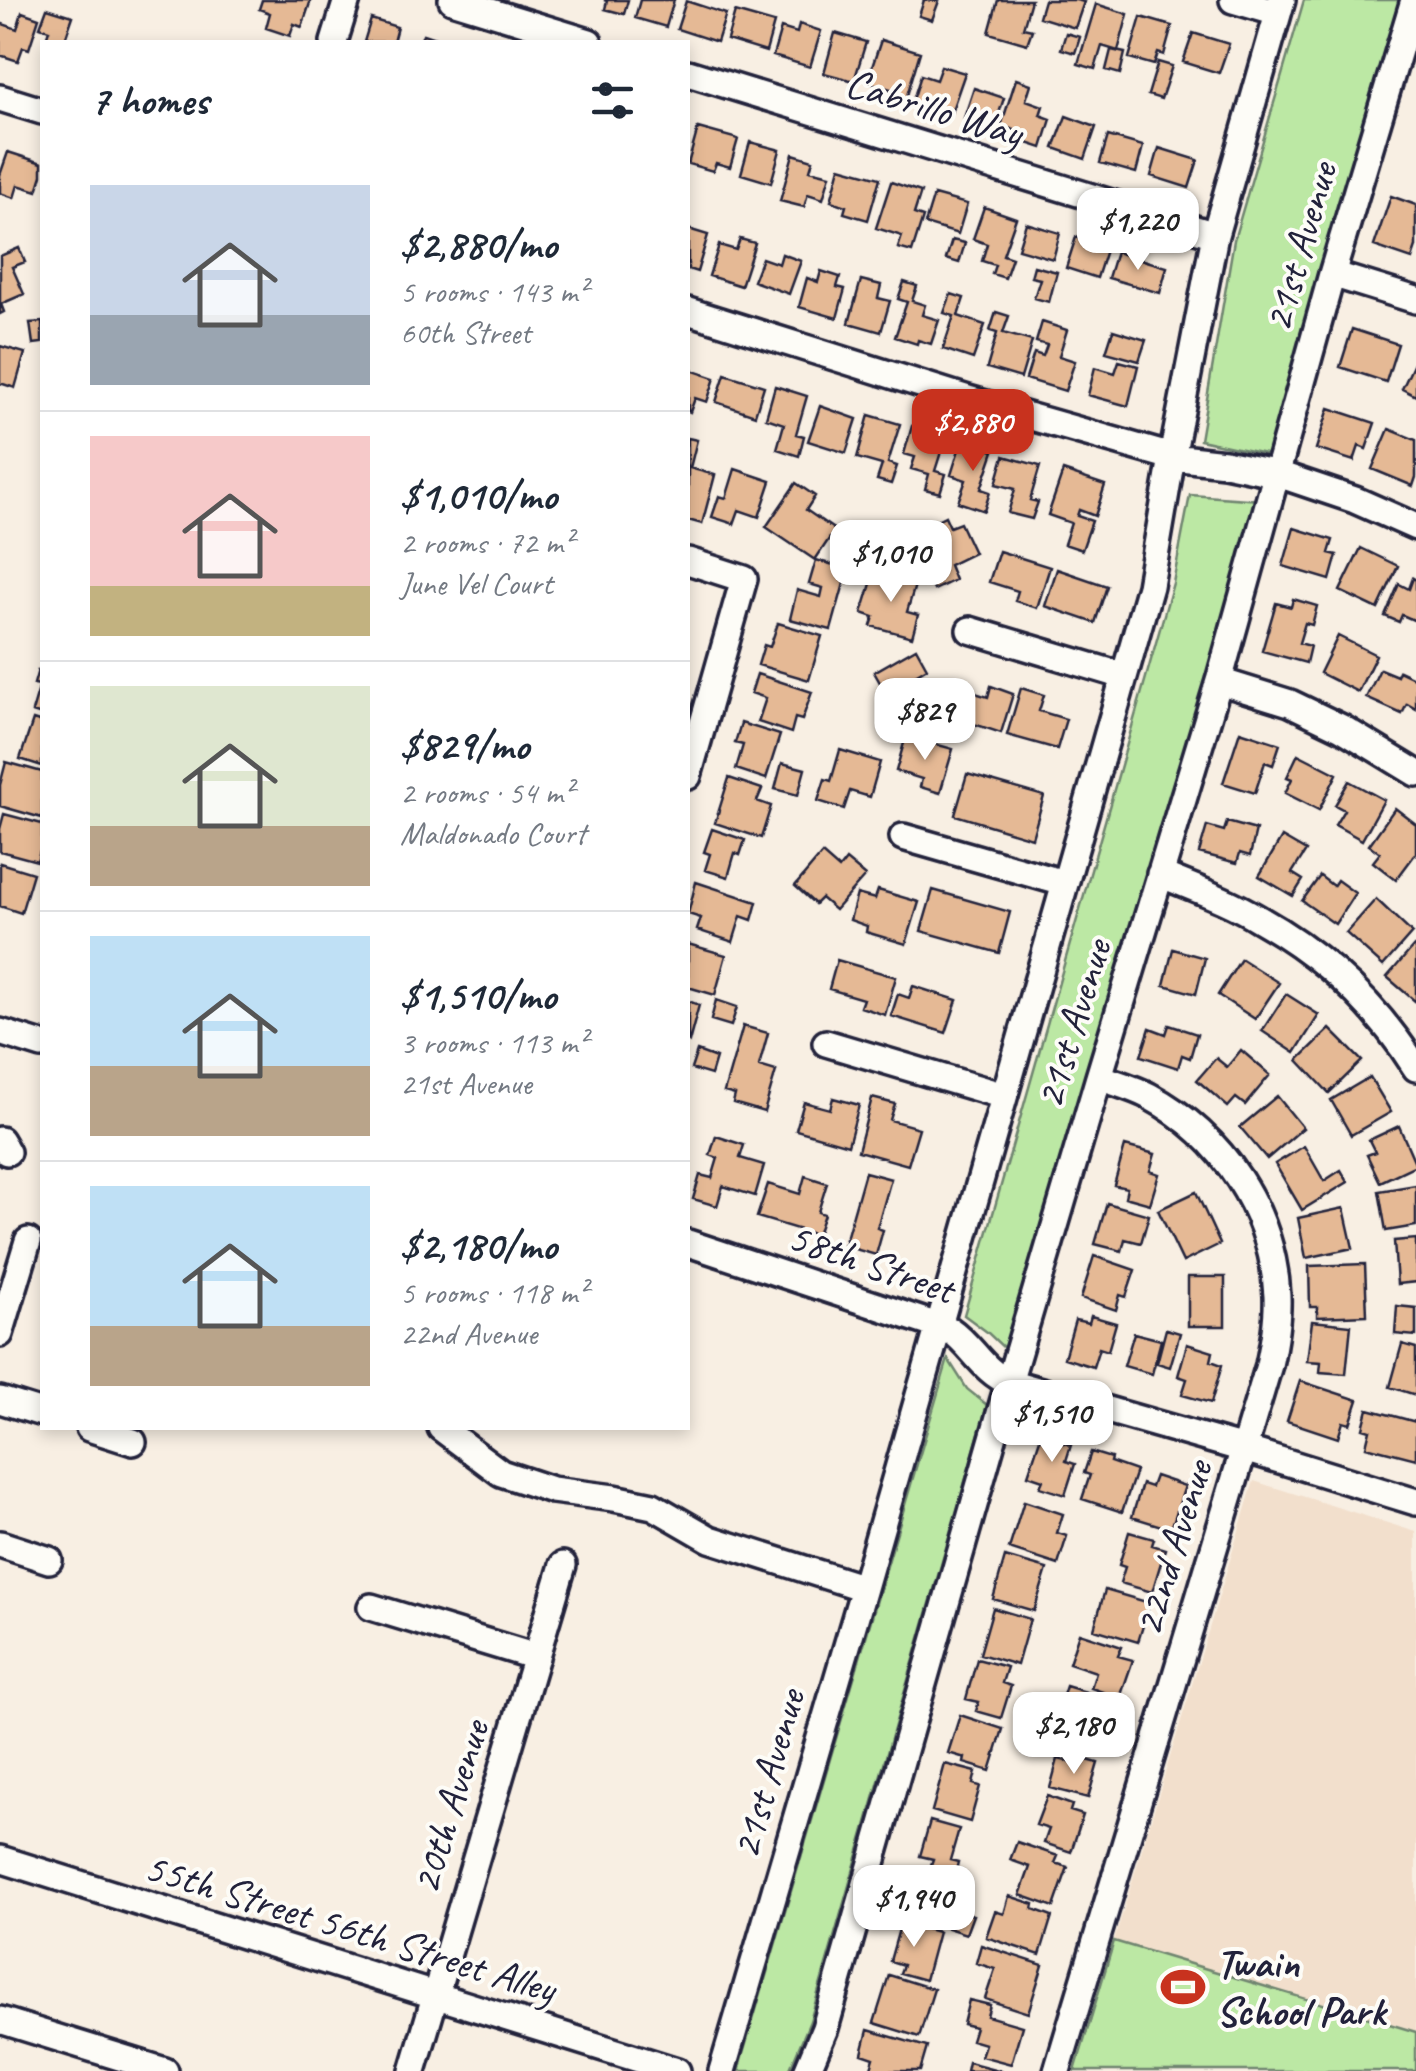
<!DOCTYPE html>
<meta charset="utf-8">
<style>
body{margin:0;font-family:Caveat,sans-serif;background:#f6f6f7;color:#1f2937;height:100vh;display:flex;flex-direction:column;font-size:38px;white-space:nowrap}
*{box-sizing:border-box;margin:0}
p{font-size:32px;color:#747a83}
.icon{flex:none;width:55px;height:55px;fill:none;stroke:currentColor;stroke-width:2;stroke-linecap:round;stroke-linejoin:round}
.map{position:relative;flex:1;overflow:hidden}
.panel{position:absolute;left:40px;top:40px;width:650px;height:1390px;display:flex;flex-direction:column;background:#fff;border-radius:0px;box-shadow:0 5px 15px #0003}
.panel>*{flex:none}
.price{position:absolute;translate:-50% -85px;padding:0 22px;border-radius:20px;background:#fff;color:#222;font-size:32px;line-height:65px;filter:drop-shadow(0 2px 5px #0008)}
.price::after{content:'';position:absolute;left:50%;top:60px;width:30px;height:22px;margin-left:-15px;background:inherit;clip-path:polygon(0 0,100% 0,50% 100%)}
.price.current{background:#c8321e;color:#fff}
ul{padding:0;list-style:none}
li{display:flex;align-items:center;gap:30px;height:250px;padding:0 50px}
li+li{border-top:2px solid #e0e1e3}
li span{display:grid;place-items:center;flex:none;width:280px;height:200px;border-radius:0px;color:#555}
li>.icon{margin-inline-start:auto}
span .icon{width:120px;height:120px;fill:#fffc;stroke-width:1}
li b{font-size:42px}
h2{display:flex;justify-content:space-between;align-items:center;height:120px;padding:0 50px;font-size:42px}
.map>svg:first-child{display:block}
.built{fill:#f2dfcc}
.green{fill:#bce8a4;stroke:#6f8570;stroke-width:2.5}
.building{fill:#e5b995;stroke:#22223b;stroke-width:2.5}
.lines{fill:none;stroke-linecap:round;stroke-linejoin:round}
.minor-casing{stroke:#22223b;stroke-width:32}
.minor{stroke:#fdfcf7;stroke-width:25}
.labels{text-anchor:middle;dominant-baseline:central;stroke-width:8;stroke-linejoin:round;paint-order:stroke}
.street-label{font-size:42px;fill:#22223b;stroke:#fdfcf7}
.poi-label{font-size:42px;font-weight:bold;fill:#22223b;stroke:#fdfcf7;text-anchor:start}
</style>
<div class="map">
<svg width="1416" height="2071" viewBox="0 0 1416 2071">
<rect width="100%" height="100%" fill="#f8efe3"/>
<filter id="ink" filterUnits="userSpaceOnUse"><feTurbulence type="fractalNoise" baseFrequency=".01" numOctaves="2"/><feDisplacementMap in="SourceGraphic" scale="20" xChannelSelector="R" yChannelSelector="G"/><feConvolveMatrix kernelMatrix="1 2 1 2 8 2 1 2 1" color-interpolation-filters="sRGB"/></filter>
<g filter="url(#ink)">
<path class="built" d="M1254,1481L1416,1532V2032L1114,1941Z"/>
<path class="green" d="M1304,0H1402L1270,455L1200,440L1234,240Z
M1190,495L1261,500L1008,1352L987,1332L964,1315L1173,583Z
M948,1359L967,1389L987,1405L810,2021L789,2071H738Z
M1114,1941L1416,2032V2071H1075Z"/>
<path class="building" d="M262,0H311L302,27L294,24L290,36L266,28L270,13L259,9Z
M604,0H628L624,14L605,9L607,1Z
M640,0H674L666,27L635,18Z
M924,0L939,1L932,20L919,16Z
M998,0H1031L1023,28L1032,30L1027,44L989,33Z
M1044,0H1076L1084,2L1075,28L1039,17Z
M686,1L726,14L717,42L677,29Z
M1096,4L1128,14L1118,51L1102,46L1095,69L1078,64Z
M47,8L73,16L64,42H45L49,30L40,27Z
M22,12L39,18L29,49L23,47L18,61L0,55V23L17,29Z
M735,12L774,23L766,52L727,40Z
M1141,17L1172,26L1164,55L1158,53L1154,65L1129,58Z
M371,19L397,27L393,42H364Z
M799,24L821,31L810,67L773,56L781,28L797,33Z
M835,33L866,42L854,81L824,73Z
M1066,33L1080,37L1075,53L1061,49Z
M1193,33L1229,44L1219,73L1183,62Z
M423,34L447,42H420Z
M881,40L920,52L905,102L889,97L891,89L867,82Z
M1111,50L1125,53L1120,74L1106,70Z
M1158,62L1172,66L1161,99L1148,95Z
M941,66L965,73L950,116L912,103L921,75L936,80Z
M1016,79L1031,84L1026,100L1043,106L1040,115L1051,119L1042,148L1015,139L1018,131L1001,126Z
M974,88L1004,98L994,129L964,118Z
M1066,116L1096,127L1085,159L1054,148Z
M698,128L738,139L730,167L716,163L713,171L688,164Z
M1108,136L1143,146L1136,173L1100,163Z
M750,142L780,150L771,183L741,174Z
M1159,148L1198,160L1189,188L1151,176Z
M8,152L42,163V175L37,191L18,185L14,198L0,193V175Z
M793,154L813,160L810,170L830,175L823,199L808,194L804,207L780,201Z
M840,167L880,178L868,220L844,213L846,206L831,201Z
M891,182L921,192L914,214L923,217L912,252L898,248L902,236L876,228Z
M934,195L967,204L958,234L925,224Z
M1391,196L1416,205V247L1412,259L1374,246Z
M984,207L1016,218L1003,255L1012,258L1005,278L992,274L995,265L982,261L987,244L973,239Z
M1026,223L1060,233L1053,259L1018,249Z
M688,229L708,235L697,272L688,269Z
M1076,237L1107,247L1097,278L1066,268Z
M740,239L755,243L741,286L709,276L719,245L736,250Z
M952,240L965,243L959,263L946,259Z
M19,248L25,262L12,267L24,294L1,304L4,312L0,314V256Z
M1116,252L1167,267L1160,293L1108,278Z
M782,254L801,261L789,294L753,281L762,258L779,264Z
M1034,266L1057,272L1049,302L1034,298L1040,279L1031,277Z
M821,271L840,277L837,287L845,289L837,318L799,307L807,278L818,282Z
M861,280L881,285L878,298L890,301L881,332L849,323Z
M904,282L917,286L912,301L925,305L922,315L939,320L931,344L918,340L917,344L895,337L907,302L898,299Z
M951,294L964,298L958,316L985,325L973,359L943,349L954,316L944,313Z
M996,312L1009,316L1003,333L1032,341L1021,378L987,368L997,333L990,331Z
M42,322V343L33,344L30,323Z
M1042,322L1067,330L1059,356L1075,361L1065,391L1026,379L1034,353L1043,356L1047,345L1036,342Z
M1352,329L1398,344L1386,382L1340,367Z
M1113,330L1146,340L1139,361L1106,352Z
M0,346L25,353L15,388L0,383Z
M1416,359V396L1402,389Z
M1119,361L1138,366L1128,406L1088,395L1095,367L1115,373Z
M688,369L715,378L707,402L695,398L690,412L688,411Z
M725,374L764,386L755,415L716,402Z
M775,386L807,396L796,434L804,436L799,456L777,449L784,424L766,418Z
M820,406L857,419L846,453L808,441Z
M1329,408L1375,423L1366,449L1359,446L1354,461L1316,449Z
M869,415L900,424L888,463L897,466L891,484L877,480L882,465L857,458Z
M912,426L946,436L935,471L946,474L940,493L925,489L929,474L911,469L915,457L904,454Z
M1389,429L1416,440V477L1413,486L1372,469Z
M688,438L697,440L690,468L715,475L702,524L688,520Z
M962,440L994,451L981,489L990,492L984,511L958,502L966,480L951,475Z
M1004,456L1040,466L1030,500L1038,502L1032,519L1008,513L1015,489L996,484Z
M735,469L771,481L759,517L739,510L734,524L712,517L719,496L726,498Z
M1063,471L1105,485L1095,516L1079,510L1077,516L1092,521L1082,550L1064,544L1071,523L1048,515Z
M796,483L815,496L806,510L835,530L815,560L766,527Z
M945,516L950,527L960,523L974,553L949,565L955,580L934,590L913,547L933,538L927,525Z
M1294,528L1333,540L1329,553L1337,555L1330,580L1283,566Z
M1361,548L1398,566L1378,609L1340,591Z
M999,551L1050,567L1037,608L1015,601L1018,591L989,582Z
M816,560L848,569L831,630L790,619L797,590L821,597L823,588L809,584Z
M1057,569L1107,586L1095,623L1045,606Z
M874,574L915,585L907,612L918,615L912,637L871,626L874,617L862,613Z
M1413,578L1416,580V621L1402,615L1399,622L1385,616L1399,584L1409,589Z
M1293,599L1317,606L1312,625L1305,623L1299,643L1310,646L1306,663L1262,651L1276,603L1291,607Z
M778,623L822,636L809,680L758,665L764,645L770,647Z
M1338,636L1376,655L1358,692L1320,673Z
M916,648L927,668L912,677L927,703L900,718L874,672Z
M1380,669L1397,676L1399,671L1416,679V709L1407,704L1402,714L1366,698Z
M38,670L42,671V715L32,712L40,685L34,684Z
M757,674L812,692L802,720L795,718L791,733L758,722L766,698L751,693Z
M991,686L1013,694L1001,733L950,716L959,688L988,697Z
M1021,688L1044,695L1039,711L1066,719L1057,749L1007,735Z
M33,720L42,723V766L20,759Z
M741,723L780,735L766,779L736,769L743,745L735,743Z
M1240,731L1280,744L1273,765L1265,762L1255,793L1223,783Z
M906,736L953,749L940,793L920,787L922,779L896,771Z
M840,750L880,762L870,797L850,791L844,809L818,801L825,779L831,781Z
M1298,754L1337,774L1319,810L1285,793L1292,779L1287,777Z
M6,762L42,772V818L0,806V785Z
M782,763L805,769L798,795L775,789Z
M967,774L1044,796L1032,838L955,815Z
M729,778L762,789L757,801L771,806L761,838L715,823Z
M1349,781L1384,800L1362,840L1335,825L1344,810L1335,805Z
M1395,808L1416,824V853L1396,880L1373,862L1380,853L1369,845Z
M4,814L42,824V843L37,861L0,851V829Z
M1227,822L1256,830L1250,856L1240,853L1237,863L1199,853L1207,826L1224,831Z
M712,829L745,840L740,855L735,853L728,877L705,870L710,854L704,852Z
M1282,837L1306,851L1292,873L1303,880L1293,896L1259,876Z
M822,854L839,869L846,860L865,876L835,910L821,898L815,904L795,886Z
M0,863L33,873L21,913L0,906Z
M1320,876L1333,886L1337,880L1355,893L1335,924L1302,901Z
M696,882L757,902L752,920L741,916L733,942L697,930L701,918L688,914Z
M878,890L919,902L906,944L866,932L867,926L850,920L857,894L875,899Z
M933,890L1010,912L999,953L921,931Z
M1376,899L1412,933L1383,966L1346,933Z
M688,944L726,955L715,995L688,987Z
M1414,946L1416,947V1002L1387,977Z
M1173,949L1205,958L1196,994L1164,985Z
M1241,959L1279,983L1255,1019L1218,995Z
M837,960L896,977L885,1015L860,1007L863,999L829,989Z
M913,986L957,1000L946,1033L891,1016L898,994L909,998Z
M1286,994L1319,1015L1295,1053L1262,1031Z
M716,1000L737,1007L731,1026L711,1020Z
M688,1001L699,1005L689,1042L688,1041Z
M1169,1025L1197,1034L1190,1058L1182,1055L1178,1068L1141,1056L1150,1028L1166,1034Z
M743,1026L768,1033L759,1066L776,1071L764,1112L733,1103L735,1095L724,1092Z
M1330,1029L1362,1061L1329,1093L1298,1060Z
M1241,1050L1270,1075L1245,1105L1236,1098L1228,1107L1197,1080L1216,1058L1227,1067Z
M697,1051L716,1058L711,1075L691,1069Z
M1370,1077L1391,1112L1351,1135L1331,1100Z
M1277,1096L1303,1128L1267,1159L1240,1127Z
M833,1098L859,1105L848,1145L796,1130L804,1102L830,1109Z
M872,1098L895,1104L890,1120L919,1128L908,1165L858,1151Z
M1399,1126L1416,1165L1380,1182L1367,1155L1375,1152L1369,1140Z
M716,1136L744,1145L740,1158L764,1165L755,1196L723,1186L717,1206L693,1199L700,1175L712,1178L718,1158L710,1155Z
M1125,1146L1155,1154L1150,1171L1159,1174L1150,1204L1125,1197L1127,1188L1114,1185Z
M1304,1146L1324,1181L1341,1170L1348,1182L1302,1210L1275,1164Z
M865,1172L891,1179L877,1228L883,1230L876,1255L844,1246Z
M805,1176L827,1183L818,1212L824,1214L817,1235L757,1217L768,1184L800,1194Z
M1416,1185V1226L1386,1231L1379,1191Z
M1196,1192L1220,1244L1183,1262L1158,1210Z
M1107,1203L1149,1215L1141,1243L1125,1239L1122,1251L1095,1244Z
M1344,1208L1353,1248L1306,1258L1298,1218Z
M1416,1239V1282L1397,1284L1394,1241Z
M1094,1256L1135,1270L1126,1297L1120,1295L1116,1310L1081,1298Z
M1365,1264L1367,1315L1317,1317V1307H1310L1309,1266Z
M1188,1277H1225V1326H1188Z
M1397,1306L1416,1308V1336L1395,1334Z
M1091,1316L1116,1323L1108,1351L1099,1348L1093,1367L1064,1358L1075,1320L1089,1323Z
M1312,1321L1351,1325L1346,1374L1320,1372L1321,1362L1307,1361Z
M1166,1329L1180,1333L1170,1367L1157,1363Z
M1134,1333L1161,1340L1152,1374L1124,1366Z
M1187,1344L1213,1352L1211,1361L1222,1365L1211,1403L1182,1395L1187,1379L1178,1376Z
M1402,1344L1416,1348V1395L1390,1387Z
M1300,1381L1358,1400L1350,1424L1343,1422L1338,1438L1287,1421Z
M1368,1409L1416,1422V1459L1366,1446L1370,1430L1363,1428Z
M1041,1436L1071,1445L1066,1461L1075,1464L1065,1495L1040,1487L1043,1480L1028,1475Z
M1091,1452L1111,1458L1110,1462L1136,1471L1122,1512L1082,1499L1090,1475L1084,1473Z
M1155,1476L1185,1486L1171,1529L1132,1517L1142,1484L1151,1487Z
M1024,1501L1063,1514L1057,1533L1067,1536L1058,1565L1009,1549Z
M1129,1532L1154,1539L1152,1545L1165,1549L1152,1592L1120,1583L1125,1567L1119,1565Z
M1005,1557L1047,1569L1034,1611L993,1599Z
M1105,1590L1150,1603L1138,1642L1094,1629Z
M993,1608L1030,1619L1017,1665L980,1654Z
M1079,1633L1122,1647L1118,1656L1133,1660L1120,1698L1091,1688L1096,1672L1069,1663Z
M977,1659L1007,1667L1002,1683L1011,1686L1001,1718L976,1711L979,1702L966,1699Z
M1066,1686L1106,1698L1103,1707L1121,1712L1108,1751L1076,1740L1081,1725L1056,1717Z
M960,1715L1003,1729L990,1771L964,1763L965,1758L948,1753Z
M1039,1732L1064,1741L1058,1758L1033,1749Z
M1077,1757L1098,1763L1088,1798L1050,1788L1058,1759L1076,1763Z
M945,1764L976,1772L973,1784L980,1786L970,1822L932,1811Z
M1047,1796L1072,1805L1070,1811L1083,1815L1071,1852L1044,1843L1049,1829L1036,1825Z
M930,1821L959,1829L950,1860L958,1862L955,1875L930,1868L933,1859L920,1856Z
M1017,1842L1058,1856L1055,1863L1068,1867L1054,1907L1020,1895L1030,1867L1010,1860Z
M914,1872L955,1885L951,1898L964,1902L960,1911L973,1915L966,1934L901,1913Z
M1009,1896L1034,1904L1033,1909L1052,1916L1040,1955L986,1937L995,1911L1004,1914Z
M901,1922L938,1932L925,1980L900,1973L903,1965L890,1961Z
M981,1945L1043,1965L1028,2013L985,1999L995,1969L976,1963Z
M889,1975L934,1989L919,2037L874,2023Z
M969,2000L990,2005L987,2016L1022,2026L1011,2064L981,2056L985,2044L971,2040L975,2027L963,2024Z
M868,2030L927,2047L920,2071H870L874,2058L862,2054Z
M968,2062L1002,2071H966Z"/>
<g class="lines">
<g class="minor-casing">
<path id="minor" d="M452,0L589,42
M1233,0L1278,13
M334,42L347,0
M688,73L1215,235
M0,98L42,111
M1332,274L1416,300
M688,311L968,399L1172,457L1225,463L1278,474L1355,500L1416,527
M688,561L744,579L688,776
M970,630L1124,676
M1219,681L1290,703L1342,728L1416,773
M903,837L1064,883
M1160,874C1193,888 1228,900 1259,919C1323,955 1377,1006 1416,1068
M0,1032L42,1045
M826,1043L1004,1096
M0,1140L7,1152
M688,1243L950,1330C972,1345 983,1372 1009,1382L1244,1449L1416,1502
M0,1334L28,1241
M0,1400L42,1413
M89,1428L133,1442
M441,1428L501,1473L552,1490L614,1498L653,1506L710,1539L864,1588
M0,1544L49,1560
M371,1607L536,1657
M0,1859L677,2071
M0,2020L165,2071
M413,2071L563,1565
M722,2071L864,1588L1150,586L1172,457L1215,235L1282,0
M807,2071L825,2028L1009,1382L1099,1077L1219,681L1332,274L1414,0
M1057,2071L1269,1365C1274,1342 1278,1319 1277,1296C1273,1211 1223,1136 1149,1096C1134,1088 1115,1083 1099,1077"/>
</g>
<use href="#minor" class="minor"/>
</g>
</g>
<defs>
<g id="stadium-bare" transform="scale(3.45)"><path d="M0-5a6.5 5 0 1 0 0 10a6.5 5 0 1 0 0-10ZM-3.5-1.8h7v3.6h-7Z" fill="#c8321e" stroke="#fdfcf7" stroke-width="2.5" paint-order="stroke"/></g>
</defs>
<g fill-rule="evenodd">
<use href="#stadium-bare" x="1183" y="1987"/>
</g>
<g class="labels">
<g class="street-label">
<text transform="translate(934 108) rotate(17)">Cabrillo Way</text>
<text transform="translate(1300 247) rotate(-74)">21st Avenue</text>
<text transform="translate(1073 1024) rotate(-73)">21st Avenue</text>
<text transform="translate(871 1263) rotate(19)">58th Street</text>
<text transform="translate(1173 1548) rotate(-73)">22nd Avenue</text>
<text transform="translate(768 1774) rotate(-74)">21st Avenue</text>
<text transform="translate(450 1807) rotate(-73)">20th Avenue</text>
<text transform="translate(350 1928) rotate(17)">55th Street 56th Street Alley</text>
</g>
<g class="poi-label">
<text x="1216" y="1963">Twain<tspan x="1216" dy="48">School Park</tspan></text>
</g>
</g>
</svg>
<b class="price" style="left:1138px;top:273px">$1,220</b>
<b class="price current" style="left:973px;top:474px">$2,880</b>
<b class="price" style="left:891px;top:605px">$1,010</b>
<b class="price" style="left:925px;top:763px">$829</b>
<b class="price" style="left:1052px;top:1465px">$1,510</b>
<b class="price" style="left:1074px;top:1777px">$2,180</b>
<b class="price" style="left:914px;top:1950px">$1,940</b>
<section class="panel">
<h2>7 homes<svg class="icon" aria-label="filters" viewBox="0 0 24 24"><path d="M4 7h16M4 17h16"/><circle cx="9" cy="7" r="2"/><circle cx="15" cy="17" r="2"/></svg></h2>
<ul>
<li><span style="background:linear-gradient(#c9d6e8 65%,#9aa5b1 0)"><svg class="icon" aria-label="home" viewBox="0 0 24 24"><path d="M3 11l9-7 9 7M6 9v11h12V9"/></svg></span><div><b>$2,880/mo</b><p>5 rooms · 143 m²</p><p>60th Street</p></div></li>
<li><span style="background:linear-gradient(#f6c9c9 75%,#c2b280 0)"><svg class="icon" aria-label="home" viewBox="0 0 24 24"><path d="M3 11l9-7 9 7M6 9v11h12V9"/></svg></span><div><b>$1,010/mo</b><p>2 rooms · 72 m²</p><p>June Vel Court</p></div></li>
<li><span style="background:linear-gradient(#dfe7d0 70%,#b9a48a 0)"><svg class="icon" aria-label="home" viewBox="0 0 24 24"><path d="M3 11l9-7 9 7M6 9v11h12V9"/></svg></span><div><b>$829/mo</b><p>2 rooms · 54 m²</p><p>Maldonado Court</p></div></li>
<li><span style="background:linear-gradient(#bfe0f5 65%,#b9a48a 0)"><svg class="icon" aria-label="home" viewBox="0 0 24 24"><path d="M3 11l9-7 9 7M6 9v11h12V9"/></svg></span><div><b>$1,510/mo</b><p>3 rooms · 113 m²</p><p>21st Avenue</p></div></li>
<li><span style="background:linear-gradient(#bfe0f5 70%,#b9a48a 0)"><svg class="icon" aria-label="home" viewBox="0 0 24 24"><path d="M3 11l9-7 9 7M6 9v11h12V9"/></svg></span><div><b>$2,180/mo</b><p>5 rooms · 118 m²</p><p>22nd Avenue</p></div></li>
</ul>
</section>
</div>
